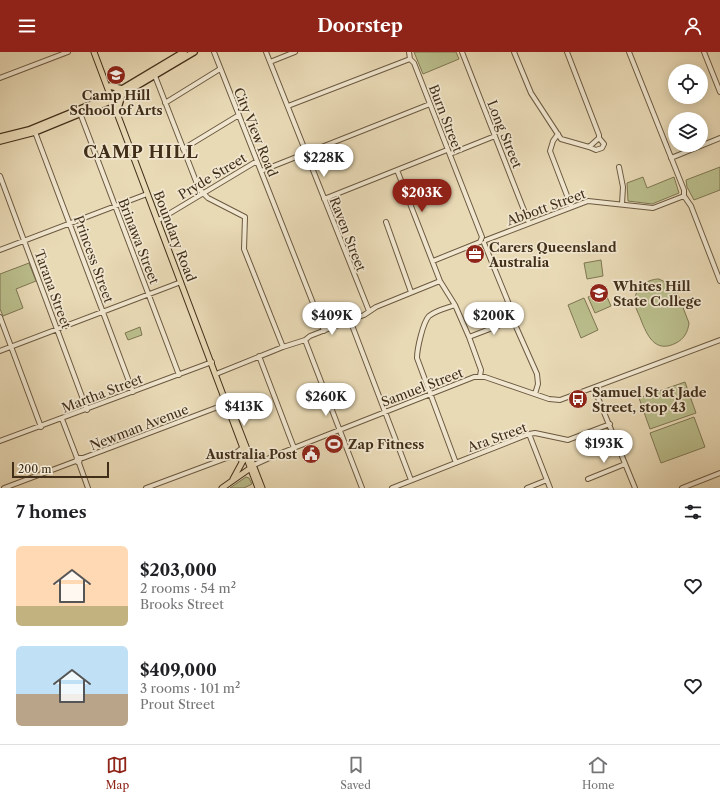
<!DOCTYPE html>
<meta charset="utf-8">
<style>
body{margin:0;font-family:"Libre Caslon Text",serif;background:#f2f2f2;color:#202124;height:100vh;display:flex;flex-direction:column;font-size:15px;white-space:nowrap}
*{box-sizing:border-box;margin:0}
p{font-size:13px;color:#757577}
.icon{flex:none;width:22px;height:22px;fill:none;stroke:currentColor;stroke-width:2;stroke-linecap:round;stroke-linejoin:round}
.map{position:relative;height:436px;overflow:hidden}
.sheet{display:flex;flex-direction:column;background:#fff;flex:1}
.sheet>*{flex:none}
.buttons{position:absolute;left:668px;top:12px;display:grid;gap:8px}
.buttons a{display:grid;place-items:center;width:40px;height:40px;border-radius:50%;background:#fff;box-shadow:0 2px 10px #0003;font-size:20px}
.scale{position:absolute;left:12px;bottom:10px;width:97px;box-sizing:border-box;padding-left:4px;border:2px solid #412e19;border-top:0;font-size:11px;line-height:14px;white-space:nowrap;color:#412e19;-webkit-text-stroke:3px #f1e7d0;paint-order:stroke}
.price{position:absolute;translate:-50% -34px;padding:0 9px;border-radius:14px;background:#fff;color:#222;font-size:13px;line-height:26px;filter:drop-shadow(0 1px 2px #0008)}
.price::after{content:'';position:absolute;left:50%;top:24px;width:12px;height:9px;margin-left:-6px;background:inherit;clip-path:polygon(0 0,100% 0,50% 100%)}
.price.current{background:#8f2418;color:#fff}
ul{padding:0;list-style:none}
li{display:flex;align-items:center;gap:12px;height:100px;padding:0 16px}
li span{display:grid;place-items:center;flex:none;width:112px;height:80px;border-radius:6px;color:#555}
li>.icon{margin-inline-start:auto}
span .icon{width:48px;height:48px;fill:#fffc;stroke-width:1}
li b{font-size:17px}
h2{display:flex;justify-content:space-between;align-items:center;height:48px;padding:0 16px;font-size:17px}
header{display:flex;justify-content:space-between;align-items:center;height:52px;padding:0 16px;background:#8f2418;color:#fff;font-size:18px;font-weight:700}
.dock{display:flex;justify-content:space-around;align-items:center;height:56px;border-top:1px solid #e0e0e0;background:#fff;font-size:11px;color:#757577}
.dock a{display:grid;justify-items:center;gap:2px}
.dock .current{color:#8f2418}
.map>svg:first-child{display:block}
.green{fill:#babe8c;stroke:#7e7652}
.lines{fill:none;stroke-linecap:round;stroke-linejoin:round}
.minor-casing{stroke:#6b5940;stroke-width:6}
.major-casing{stroke:#412e19;stroke-width:7}
.highway-casing{stroke:#412e19;stroke-width:8}
.minor{stroke:#f1e7d0;stroke-width:4}
.major{stroke:#e9dab6;stroke-width:5}
.highway{stroke:#e9dab6;stroke-width:5.5}
.labels{text-anchor:middle;dominant-baseline:central;stroke-width:3.5;stroke-linejoin:round;paint-order:stroke}
.poi-label{font-size:13px;font-weight:bold;fill:#412e19;stroke:#f1e7d0;text-anchor:start}
.street-label{font-size:13px;fill:#412e19;stroke:#f1e7d0}
.district-label{font-size:17px;font-weight:bold;letter-spacing:1px;fill:#412e19;stroke:#f1e7d0}
</style>
<header><svg class="icon" aria-label="menu" viewBox="0 0 24 24"><path d="M4 6h16M4 12h16M4 18h16"/></svg>Doorstep<svg class="icon" aria-label="person" viewBox="0 0 24 24"><circle cx="12" cy="8" r="4"/><path d="M4 21q1-7 8-7t8 7"/></svg></header>
<div class="map">
<svg width="720" height="436" viewBox="0 0 720 436">
<rect width="100%" height="100%" fill="#e9dab6"/>
<filter id="stains"><feTurbulence type="fractalNoise" baseFrequency=".005" numOctaves="4"/><feColorMatrix values="0 0 0 0 .2 0 0 0 0 .09 0 0 0 0 .02 0 0 0 .5 -.17"/></filter>
<radialGradient id="worn" r=".72"><stop offset=".6" stop-color="#630" stop-opacity="0"/><stop offset="1" stop-color="#630" stop-opacity=".3"/></radialGradient>
<path class="green" d="M414,0H456L459,7L423,22Z
M720,115V138L694,148L687,135L686,128Z
M643,125L647,136L674,125L679,141L652,152L628,149L627,131Z
M601,208L603,224L587,227L584,211Z
M29,211L36,229L16,237L23,256L3,264L0,257V222Z
M659,227L675,235L689,271C688,280 684,287 676,291C655,302 647,283 641,268C639,262 635,256 635,250C634,236 647,227 659,227Z
M604,238L611,254L595,261L588,245Z
M584,246L598,278L581,286L568,253Z
M140,275L142,283L128,288L125,281Z
M685,330L696,361L650,377L639,346Z
M694,365L705,395L661,411L650,381Z
M246,425L249,426L252,432L244,436H230Z"/>
<g class="lines">
<g class="minor-casing">
<path id="minor" d="M214,0L324,279
M266,0L369,259
M409,0L410,7L414,11L482,185L480,190
M462,0L529,171
M514,0L531,41L561,87L589,95L599,86
M567,0L599,83V86
M629,0L684,138V144L691,154L720,229
M704,0L720,40
M270,10L295,0
M155,24L199,137L208,146L245,165L244,197L283,295
M0,26L68,0
M165,51L220,17
M288,54L410,7
M80,61L179,323
M35,80L133,340
M558,82L553,89L550,99L571,154
M589,95L596,98L602,96L604,92L599,86
M183,97L239,63
M450,102L495,84
M671,106L720,86
M619,115L623,135L622,152
M397,118L440,229L455,253L469,285L481,318L480,324
M261,119L430,52
M0,124L87,358
M324,147L447,98
M157,169L257,109
M386,170L411,240
M486,188L588,149L653,156L684,144
M484,191L513,262V268L537,322L538,332L535,342
M0,198L147,142
M433,209L480,190
M455,253C447,256 436,258 429,264C423,270 417,297 417,306L456,411
M0,265L41,375
M350,268L411,428
M469,285L513,268
M305,288L362,436
M0,299L181,230
M259,304L294,396
M216,322L283,295L305,288L310,284L364,263L376,255L440,229
M594,336L635,436
M62,367L77,406
M529,382L550,436
M0,389L212,310
M232,404L240,406L242,410
M76,409L77,406H83L226,352
M79,411L88,436
M254,413L276,403L474,325H485L549,347L560,348L720,288
M588,427L625,412
M4,436L76,409L79,411L80,407
M146,436L232,404L242,396
M392,436L529,382L535,381L568,388L610,372
M527,436L547,428
M682,436L720,421"/>
</g>
<g class="major-casing">
<path id="major" d="M94,0L258,436
M233,361L262,436
M233,427L245,405
M222,436L252,415"/>
</g>
<g class="highway-casing">
<path id="highway" d="M110,34L122,37
M117,59L122,43
M0,85L29,78L107,46L184,0
M0,89L35,80L113,48L194,0"/>
</g>
<use href="#minor" class="minor"/>
<use href="#major" class="major"/>
<use href="#highway" class="highway"/>
</g>
<defs>
<g id="school-disc" transform="scale(1)"><circle r="9.5" fill="#8f2418" stroke="#f1e7d0"/><path d="M0-5L7-2L0 1L-7-2ZM-4 1L0 2.5L4 1V4Q0 6-4 4Z" fill="#fff"/></g>
<g id="office-disc" transform="scale(1)"><circle r="9.5" fill="#8f2418" stroke="#f1e7d0"/><path d="M-6-3h4V-5.5h4V-3h4V5H-6ZM-1-4.5V-3h2v-1.5ZM-6 0V1H6V0Z" fill="#fff"/></g>
<g id="bus-disc" transform="scale(1)"><circle r="9.5" fill="#8f2418" stroke="#f1e7d0"/><path d="M-5-6H5V4H4V6H2V4H-2V6H-4V4H-5ZM-3.5-4V0h7V-4ZM-3.5 1.2v1.5H-2V1.2ZM2 1.2v1.5H3.5V1.2Z" fill="#fff"/></g>
<g id="stadium-disc" transform="scale(1)"><circle r="9.5" fill="#8f2418" stroke="#f1e7d0"/><path d="M0-5a6.5 5 0 1 0 0 10a6.5 5 0 1 0 0-10ZM-3.5-1.8h7v3.6h-7Z" fill="#fff"/></g>
<g id="civic-disc" transform="scale(1)"><circle r="9.5" fill="#8f2418" stroke="#f1e7d0"/><path d="M-.6-6.5H3V-4.5H.6V-3L4-1V1h2V6H-6V1h2V-1L-.6-3ZM-1.2 2.5V6h2.4V2.5Z" fill="#fff"/></g>
</defs>
<g fill-rule="evenodd">
<use href="#school-disc" x="116" y="23"/>
<use href="#office-disc" x="475" y="202"/>
<use href="#school-disc" x="599" y="241"/>
<use href="#bus-disc" x="578" y="347"/>
<use href="#stadium-disc" x="334" y="392"/>
<use href="#civic-disc" x="311" y="402"/>
</g>
<g class="labels">
<g class="poi-label">
<text x="116" y="43" text-anchor="middle">Camp Hill<tspan x="116" dy="15">School of Arts</tspan></text>
<text x="489" y="195">Carers Queensland<tspan x="489" dy="15">Australia</tspan></text>
<text x="613" y="234">Whites Hill<tspan x="613" dy="15">State College</tspan></text>
<text x="592" y="340">Samuel St at Jade<tspan x="592" dy="15">Street, stop 43</tspan></text>
<text x="348" y="392">Zap Fitness</text>
<text x="297" y="402" text-anchor="end">Australia Post</text>
</g>
<g class="street-label">
<text transform="translate(446 66) rotate(69)">Burn Street</text>
<text transform="translate(256 80) rotate(68)">City View Road</text>
<text transform="translate(505 82) rotate(68)">Long Street</text>
<text transform="translate(212 124) rotate(-31)">Pryde Street</text>
<text transform="translate(546 155) rotate(-20)">Abbott Street</text>
<text transform="translate(348 182) rotate(69)">Raven Street</text>
<text transform="translate(175 184) rotate(69)">Boundary Road</text>
<text transform="translate(139 189) rotate(69)">Brinawa Street</text>
<text transform="translate(94 207) rotate(70)">Princess Street</text>
<text transform="translate(53 237) rotate(70)">Tarana Street</text>
<text transform="translate(422 335) rotate(-21)">Samuel Street</text>
<text transform="translate(102 341) rotate(-21)">Martha Street</text>
<text transform="translate(139 375) rotate(-21)">Newman Avenue</text>
<text transform="translate(497 385) rotate(-20)">Ara Street</text>
</g>
<g class="district-label">
<text x="141" y="100">CAMP HILL</text>
</g>
</g>
<rect width="100%" height="100%" filter="url(#stains)"/>
<rect width="100%" height="100%" fill="url(#worn)"/>
</svg>
<div class="buttons">
<a><svg class="icon" aria-label="locate" viewBox="0 0 24 24"><circle cx="12" cy="12" r="6"/><path d="M12 2v4M12 18v4M2 12h4M18 12h4"/></svg></a>
<a><svg class="icon" aria-label="layers" viewBox="0 0 24 24"><path d="M12 4l9 5-9 5-9-5zM3 14l9 5 9-5"/></svg></a>
</div>
<div class="scale">200 m</div>
<b class="price" style="left:324px;top:126px">$228K</b>
<b class="price current" style="left:422px;top:161px">$203K</b>
<b class="price" style="left:332px;top:284px">$409K</b>
<b class="price" style="left:494px;top:284px">$200K</b>
<b class="price" style="left:326px;top:365px">$260K</b>
<b class="price" style="left:244px;top:375px">$413K</b>
<b class="price" style="left:604px;top:412px">$193K</b>
</div>
<section class="sheet">
<h2>7 homes<svg class="icon" aria-label="filters" viewBox="0 0 24 24"><path d="M4 7h16M4 17h16"/><circle cx="9" cy="7" r="2"/><circle cx="15" cy="17" r="2"/></svg></h2>
<ul>
<li><span style="background:linear-gradient(#ffd9b3 75%,#c2b280 0)"><svg class="icon" aria-label="home" viewBox="0 0 24 24"><path d="M3 11l9-7 9 7M6 9v11h12V9"/></svg></span><div><b>$203,000</b><p>2 rooms · 54 m²</p><p>Brooks Street</p></div><svg class="icon" aria-label="heart" viewBox="0 0 24 24"><path d="M12 20l-8-8c-3-5 5-10 8-4 3-6 11-1 8 4z"/></svg></li>
<li><span style="background:linear-gradient(#bfe0f5 60%,#b9a48a 0)"><svg class="icon" aria-label="home" viewBox="0 0 24 24"><path d="M3 11l9-7 9 7M6 9v11h12V9"/></svg></span><div><b>$409,000</b><p>3 rooms · 101 m²</p><p>Prout Street</p></div><svg class="icon" aria-label="heart" viewBox="0 0 24 24"><path d="M12 20l-8-8c-3-5 5-10 8-4 3-6 11-1 8 4z"/></svg></li>
</ul>
</section>
<nav class="dock">
<a class="current"><svg class="icon" aria-label="map" viewBox="0 0 24 24"><path d="M3 6l6-2 6 2 6-2v14l-6 2-6-2-6 2zM9 4v14M15 6v14"/></svg>Map</a>
<a><svg class="icon" aria-label="saved" viewBox="0 0 24 24"><path d="M7 4h10v16l-5-4-5 4z"/></svg>Saved</a>
<a><svg class="icon" aria-label="home" viewBox="0 0 24 24"><path d="M3 11l9-7 9 7M6 9v11h12V9"/></svg>Home</a>
</nav>
